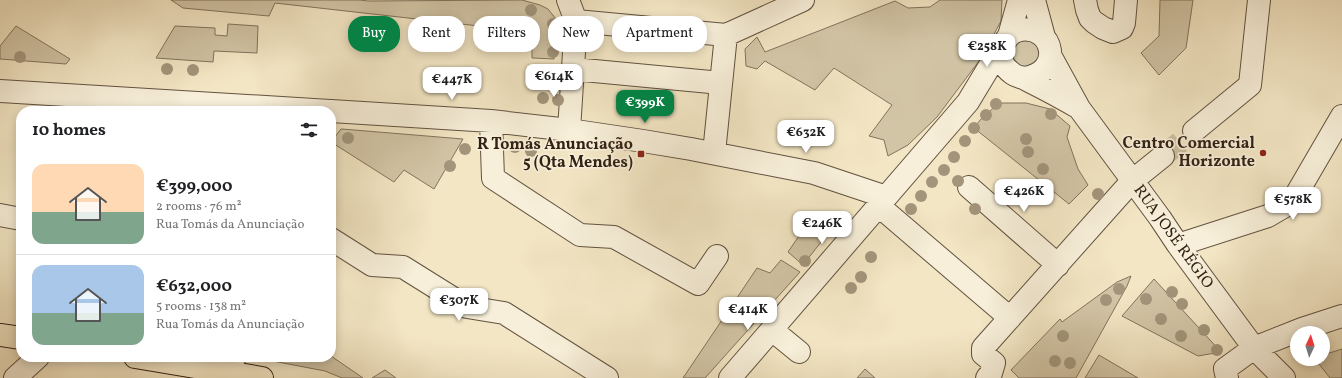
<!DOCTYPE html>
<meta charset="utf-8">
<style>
body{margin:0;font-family:Vollkorn,serif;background:#f2f2f2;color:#202124;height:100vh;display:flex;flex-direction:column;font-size:15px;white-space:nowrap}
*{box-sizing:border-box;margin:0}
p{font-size:13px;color:#757577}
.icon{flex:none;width:22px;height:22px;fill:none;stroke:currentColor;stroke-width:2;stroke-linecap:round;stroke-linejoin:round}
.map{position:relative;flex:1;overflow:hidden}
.sheet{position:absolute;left:16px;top:106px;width:320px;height:256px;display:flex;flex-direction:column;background:#fff;border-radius:16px;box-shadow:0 2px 10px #0003}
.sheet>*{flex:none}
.top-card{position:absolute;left:348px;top:16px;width:380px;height:36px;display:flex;gap:8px}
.needle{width:26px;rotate:4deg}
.tools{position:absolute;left:1290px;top:326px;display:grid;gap:8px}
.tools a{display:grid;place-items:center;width:40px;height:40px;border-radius:50%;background:#fff;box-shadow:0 2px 10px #0003;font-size:20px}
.price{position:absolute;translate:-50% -34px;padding:0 9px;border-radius:8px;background:#fff;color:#222;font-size:13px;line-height:26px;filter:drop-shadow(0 1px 2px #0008)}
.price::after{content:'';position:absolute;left:50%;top:24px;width:12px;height:9px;margin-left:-6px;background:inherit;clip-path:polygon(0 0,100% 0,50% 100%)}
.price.on{background:#0b8043;color:#fff}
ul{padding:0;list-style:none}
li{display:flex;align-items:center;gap:12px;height:100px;padding:0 16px}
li+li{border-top:1px solid #e0e0e0}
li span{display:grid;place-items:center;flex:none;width:112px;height:80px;border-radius:12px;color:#555}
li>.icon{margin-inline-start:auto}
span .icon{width:48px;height:48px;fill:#fffc;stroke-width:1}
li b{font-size:17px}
h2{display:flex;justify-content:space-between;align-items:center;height:48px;padding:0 16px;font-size:17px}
.pill{padding:0 14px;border-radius:16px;background:#fff;box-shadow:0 2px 10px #0003;font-size:14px;line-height:36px}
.pill.on{background:#0b8043;color:#fff}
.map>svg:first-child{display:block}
.green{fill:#d2c5a6;stroke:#82735d}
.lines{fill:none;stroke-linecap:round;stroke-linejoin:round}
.minor-tunnel{stroke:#ccbfa1;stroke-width:22;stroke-dasharray:22 11;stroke-linecap:butt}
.minor-casing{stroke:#625240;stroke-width:24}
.major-casing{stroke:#312114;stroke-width:24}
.minor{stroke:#f7efd9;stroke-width:22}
.major{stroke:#f3e6c4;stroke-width:22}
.tree{fill:#a3957b}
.poi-dot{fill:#8f2418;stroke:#f7efd9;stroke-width:1.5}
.labels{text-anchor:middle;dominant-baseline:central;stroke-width:3.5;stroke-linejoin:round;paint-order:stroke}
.poi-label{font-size:16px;font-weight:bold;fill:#312114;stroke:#f7efd9;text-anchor:end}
.street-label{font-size:16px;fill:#312114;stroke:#f7efd9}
</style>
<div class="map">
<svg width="1342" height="378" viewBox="0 0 1342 378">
<rect width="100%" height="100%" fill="#f3e6c4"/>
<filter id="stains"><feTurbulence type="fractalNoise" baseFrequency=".005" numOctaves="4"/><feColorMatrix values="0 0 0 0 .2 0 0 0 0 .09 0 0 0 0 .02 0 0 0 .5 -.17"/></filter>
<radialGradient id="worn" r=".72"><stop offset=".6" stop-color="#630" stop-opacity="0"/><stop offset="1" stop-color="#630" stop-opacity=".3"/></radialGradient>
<path class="green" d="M171,0H360L368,1L522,0L540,5L548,9L556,19L554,59L532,58V32L275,3L269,16L183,8Z
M940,0H1002L1001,21L982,57L937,117L908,145L888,156L884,140L869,136L892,105L834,68L815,90L765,61L757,69L746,66L745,49L757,37L765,52L895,1L908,8L930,7Z
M1160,0H1193L1186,48L1159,75L1141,53L1159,36Z
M228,24L258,26L257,53L214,51L213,62L156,58L175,26L215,28V35L227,36Z
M16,26L70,59L66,64L0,59V46Z
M1033,38L1043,54L1031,70L1013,65L1010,46L1014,41Z
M999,103H1026L1050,109L1070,126L1067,137L1078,169L1088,185L1069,204L974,128L981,119Z
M341,129H342L463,139L434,189L404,170L394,182L331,142Z
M810,220L825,231V237L803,265L788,252Z
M781,260L800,272L705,378H683L757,268L770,273Z
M1131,276L1127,286L1076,378H1019L1011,370L1060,319L1062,322L1117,282Z
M1154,279L1221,352L1198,356L1122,316Z
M1342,349V378H1330L1315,359H1323V355Z
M1099,355L1138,378H1085Z
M331,356L363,378H342L325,371L252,357Z
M865,369L875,378H857Z
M385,370L396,378H372Z"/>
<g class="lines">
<path class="minor-tunnel" d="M1163,156L1194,131"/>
<g class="minor-casing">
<path id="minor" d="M568,0L576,21L569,130
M1034,0L1044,37
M1085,0L1087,10L1090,18L1094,22L1103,28L1113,32L1122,28L1124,23L1126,0
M576,21L726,35L803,0
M1009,36L1019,0
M1050,55L1079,108L1160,218L1178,245L1254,348L1284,378
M573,69L721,83
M1024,78C1065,72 1053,25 1021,30C1014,31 1009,35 1006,40C1001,46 1000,55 1003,63C1005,68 1009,71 1013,74C1017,77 1023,77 1027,80C1045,89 1062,98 1079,108
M0,91L330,111
M331,111L491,121L569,130L643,141L691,149L814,173L886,197
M491,121L493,178L580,235L614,237L698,284L717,256
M1194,131L1250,85L1259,0
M714,153L726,35
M969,187L1058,265
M879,206L1010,318
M0,215L21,219
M331,239L372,265L403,267L467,307L504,313L607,378
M1178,245L1268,216L1285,206L1296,195L1342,116
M772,330L799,352
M224,371L235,357
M15,378L38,357
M730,378L968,102L1003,44
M987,378L991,373L994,363L983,354V348L1132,181L1163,156
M1227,378L1225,369L1254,348L1302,329L1342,316"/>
</g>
<g class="major-casing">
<path id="major" d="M0,335L21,338
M135,357L262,378"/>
</g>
<use href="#minor" class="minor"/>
<use href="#major" class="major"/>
</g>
<g class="tree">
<circle cx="531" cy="10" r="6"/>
<circle cx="526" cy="22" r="6"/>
<circle cx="553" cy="24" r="6"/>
<circle cx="554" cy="38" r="6"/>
<circle cx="553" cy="52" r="6"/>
<circle cx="20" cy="57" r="6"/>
<circle cx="167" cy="69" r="6"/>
<circle cx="193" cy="70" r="6"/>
<circle cx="543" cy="98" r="6"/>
<circle cx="558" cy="100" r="6"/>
<circle cx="996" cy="104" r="6"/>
<circle cx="1051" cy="114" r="6"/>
<circle cx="986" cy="115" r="6"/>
<circle cx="974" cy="128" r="6"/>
<circle cx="348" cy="138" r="6"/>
<circle cx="1026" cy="139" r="6"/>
<circle cx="965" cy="141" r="6"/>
<circle cx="515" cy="147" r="6"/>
<circle cx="465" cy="149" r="6"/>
<circle cx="531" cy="151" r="6"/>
<circle cx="1028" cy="152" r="6"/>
<circle cx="954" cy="157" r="6"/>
<circle cx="450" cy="166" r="6"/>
<circle cx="1043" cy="169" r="6"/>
<circle cx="944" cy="170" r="6"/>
<circle cx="958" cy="181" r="6"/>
<circle cx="932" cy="182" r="6"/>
<circle cx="1098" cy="194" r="6"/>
<circle cx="921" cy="196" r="6"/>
<circle cx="911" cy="209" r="6"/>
<circle cx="975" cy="209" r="6"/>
<circle cx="821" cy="231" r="6"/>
<circle cx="871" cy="257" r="6"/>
<circle cx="805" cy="261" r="6"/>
<circle cx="861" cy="277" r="6"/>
<circle cx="851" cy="288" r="6"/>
<circle cx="1119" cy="289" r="6"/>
<circle cx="1172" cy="292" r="6"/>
<circle cx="1146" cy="299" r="6"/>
<circle cx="1106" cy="300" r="6"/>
<circle cx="1182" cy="304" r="6"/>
<circle cx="1161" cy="319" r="6"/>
<circle cx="1204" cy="330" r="6"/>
<circle cx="1063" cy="336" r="6"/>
<circle cx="1181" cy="336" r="6"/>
<circle cx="1217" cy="350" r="6"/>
<circle cx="1055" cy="361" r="6"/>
<circle cx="1070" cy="363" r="6"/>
</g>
<g class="poi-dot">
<circle cx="1263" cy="153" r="4"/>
<rect x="637" y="150" width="8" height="8" rx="2"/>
</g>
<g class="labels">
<g class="poi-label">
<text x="1255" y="144">Centro Comercial<tspan x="1255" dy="18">Horizonte</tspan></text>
<text x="633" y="145">R Tomás Anunciação<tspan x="633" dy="18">5 (Qta Mendes)</tspan></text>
</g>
<g class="street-label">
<text transform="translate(1173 237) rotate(54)">RUA JOSÉ RÉGIO</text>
</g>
</g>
<rect width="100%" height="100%" filter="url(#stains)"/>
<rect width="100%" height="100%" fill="url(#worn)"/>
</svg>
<div class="tools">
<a><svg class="needle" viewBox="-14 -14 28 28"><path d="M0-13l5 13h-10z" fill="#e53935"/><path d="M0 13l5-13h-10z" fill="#757577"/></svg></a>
</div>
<b class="price" style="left:987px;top:68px">€258K</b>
<b class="price" style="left:554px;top:98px">€614K</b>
<b class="price" style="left:452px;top:101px">€447K</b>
<b class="price on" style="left:645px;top:124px">€399K</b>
<b class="price" style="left:806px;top:154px">€632K</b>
<b class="price" style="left:1024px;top:213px">€426K</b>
<b class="price" style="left:1293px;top:221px">€578K</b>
<b class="price" style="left:822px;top:245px">€246K</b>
<b class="price" style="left:459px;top:322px">€307K</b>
<b class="price" style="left:748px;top:331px">€414K</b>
<div class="top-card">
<a class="pill on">Buy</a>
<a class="pill">Rent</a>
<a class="pill">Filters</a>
<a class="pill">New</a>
<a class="pill">Apartment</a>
</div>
<section class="sheet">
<h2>10 homes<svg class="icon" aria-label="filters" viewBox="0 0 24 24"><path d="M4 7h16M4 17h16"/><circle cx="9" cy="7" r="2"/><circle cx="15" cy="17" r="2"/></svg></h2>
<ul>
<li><span style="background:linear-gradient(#ffd9b3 60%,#7fa58c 0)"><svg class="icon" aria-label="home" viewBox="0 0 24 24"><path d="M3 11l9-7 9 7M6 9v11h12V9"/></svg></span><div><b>€399,000</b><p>2 rooms · 76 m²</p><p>Rua Tomás da Anunciação</p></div></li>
<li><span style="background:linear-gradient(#a9c7e8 60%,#7fa58c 0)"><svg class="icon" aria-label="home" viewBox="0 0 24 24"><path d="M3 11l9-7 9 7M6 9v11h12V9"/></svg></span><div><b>€632,000</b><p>5 rooms · 138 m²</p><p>Rua Tomás da Anunciação</p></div></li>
</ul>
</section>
</div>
